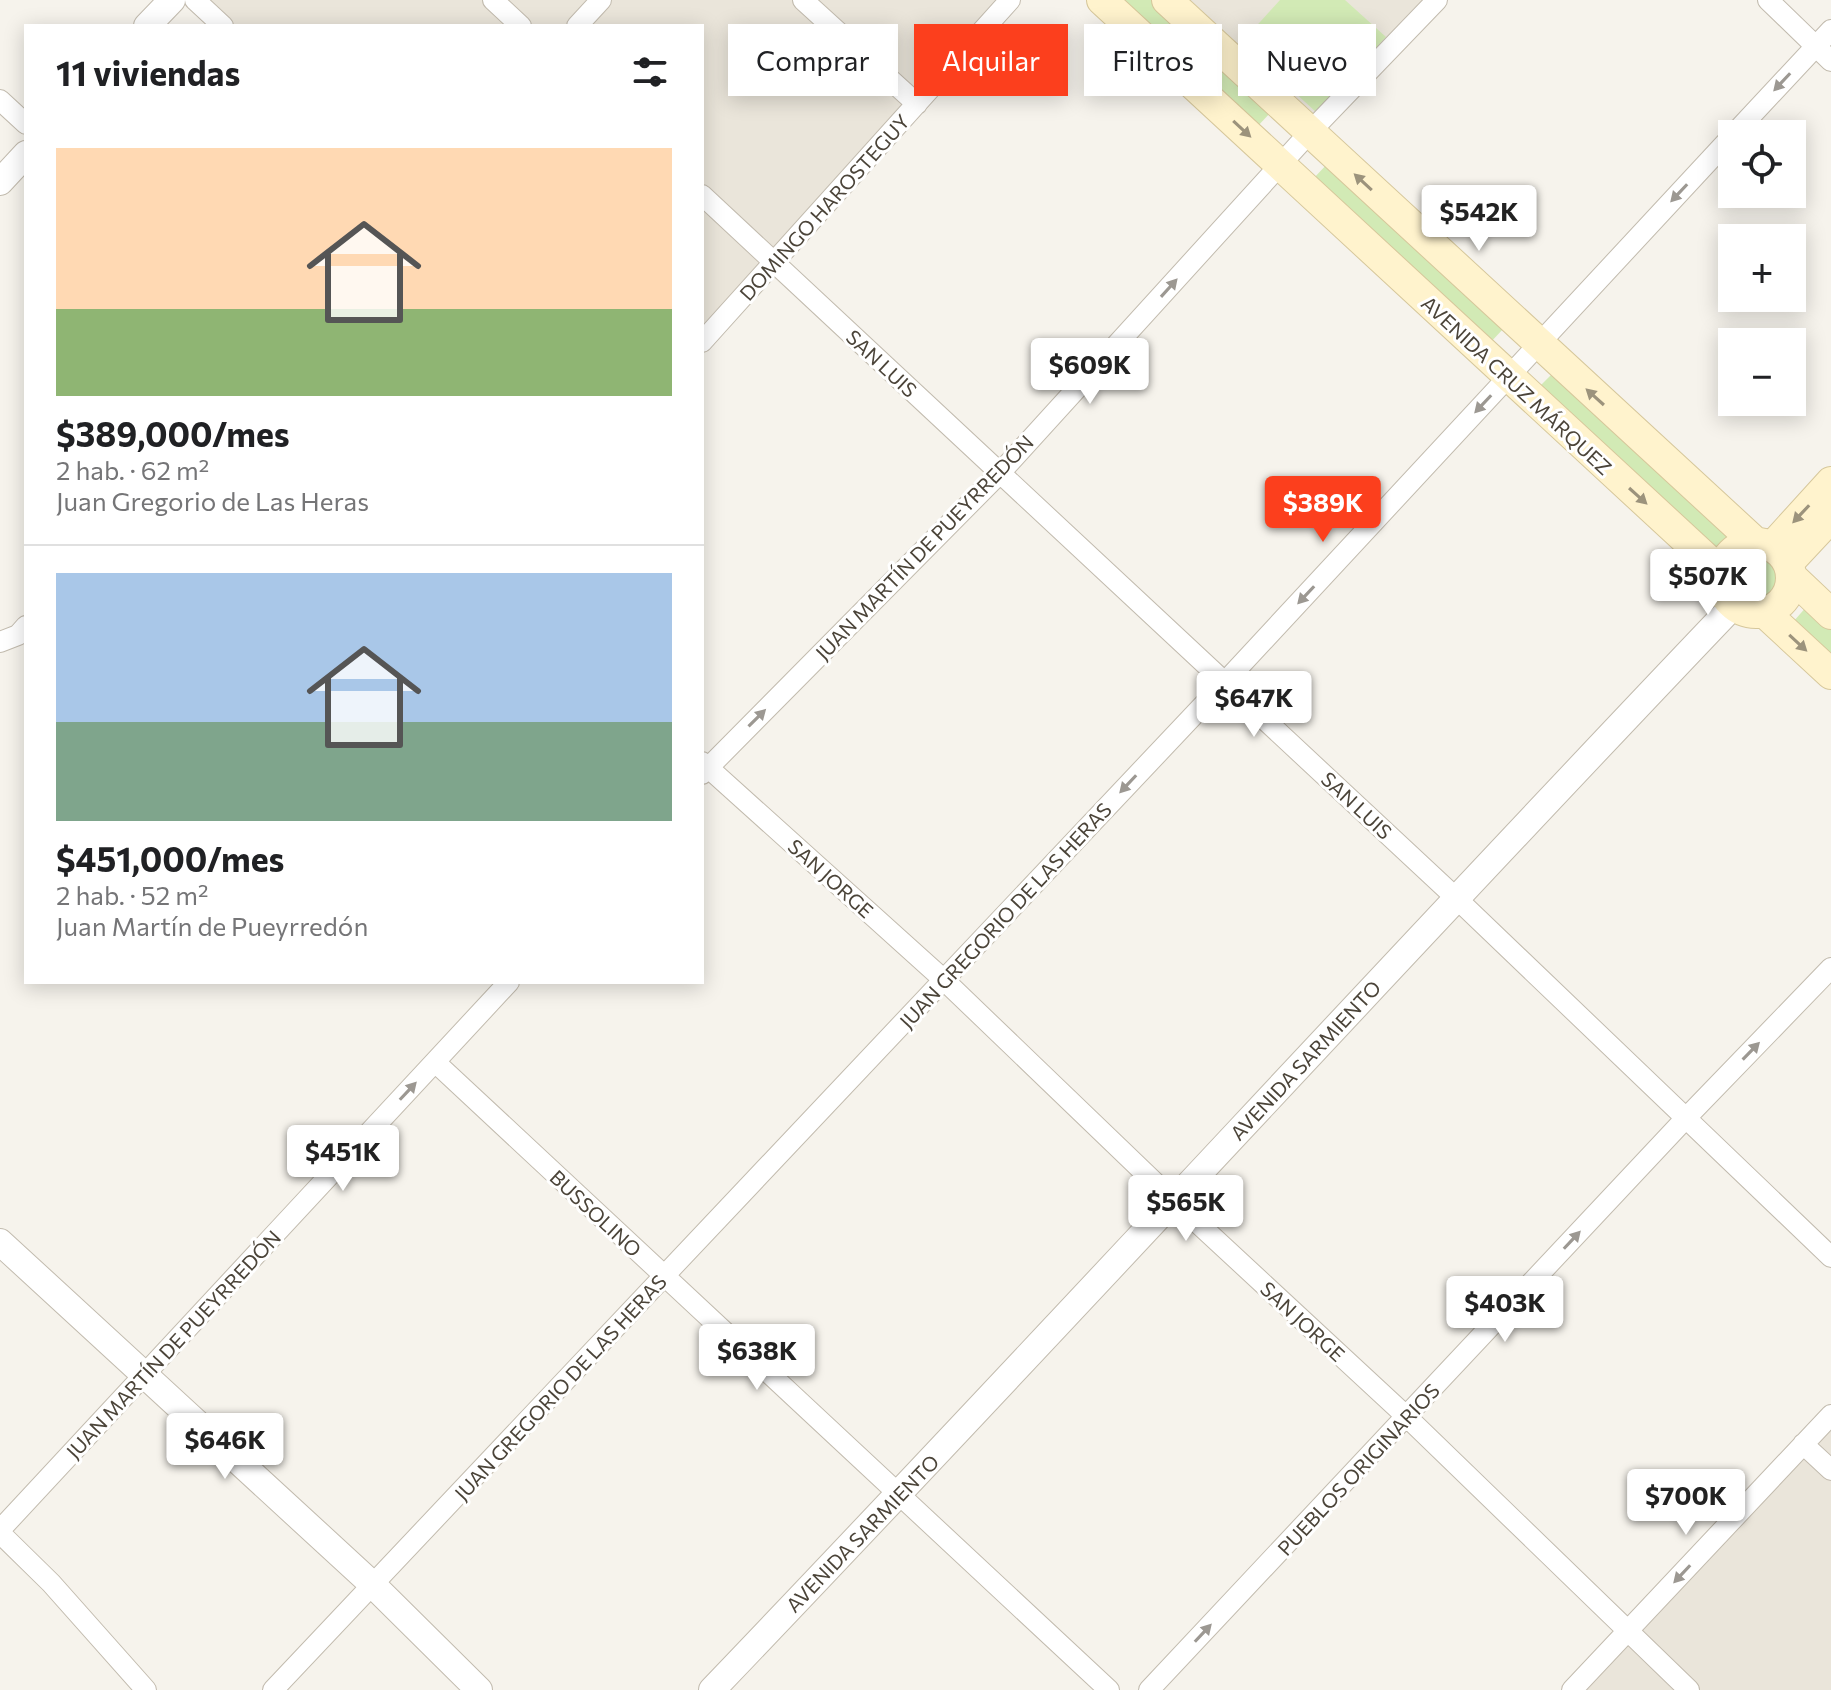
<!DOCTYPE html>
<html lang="es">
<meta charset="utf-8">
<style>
body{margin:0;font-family:Commissioner,sans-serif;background:#f6f6f6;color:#202124;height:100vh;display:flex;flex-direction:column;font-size:30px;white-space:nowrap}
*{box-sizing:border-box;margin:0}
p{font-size:26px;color:#757577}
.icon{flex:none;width:44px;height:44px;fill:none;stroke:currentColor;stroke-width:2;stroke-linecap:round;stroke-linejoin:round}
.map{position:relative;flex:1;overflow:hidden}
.panel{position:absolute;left:24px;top:24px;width:680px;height:960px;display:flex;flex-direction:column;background:#fff;border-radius:0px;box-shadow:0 4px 20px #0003}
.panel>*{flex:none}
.banner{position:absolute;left:728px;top:24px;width:760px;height:72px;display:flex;gap:16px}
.fabs{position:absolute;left:1718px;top:120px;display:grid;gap:16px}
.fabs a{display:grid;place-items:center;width:88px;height:88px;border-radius:0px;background:#fff;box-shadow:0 4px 20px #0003;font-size:40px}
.price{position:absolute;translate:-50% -68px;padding:0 18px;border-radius:8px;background:#fff;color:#222;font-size:26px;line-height:52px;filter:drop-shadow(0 2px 4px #0008)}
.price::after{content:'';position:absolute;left:50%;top:48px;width:24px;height:18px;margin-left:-12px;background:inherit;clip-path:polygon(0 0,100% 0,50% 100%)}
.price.current{background:#fc3f1d;color:#fff}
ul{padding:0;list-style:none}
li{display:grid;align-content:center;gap:16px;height:424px;padding:0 32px}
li+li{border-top:2px solid #e0e0e0}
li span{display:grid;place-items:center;height:248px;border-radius:0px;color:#555}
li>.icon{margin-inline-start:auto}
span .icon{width:144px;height:144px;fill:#fffc;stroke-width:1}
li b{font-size:34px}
h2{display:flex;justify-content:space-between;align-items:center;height:96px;padding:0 32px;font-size:34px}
.pill{padding:0 28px;border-radius:0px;background:#fff;box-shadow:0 4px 20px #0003;font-size:28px;line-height:72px}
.pill.current{background:#fc3f1d;color:#fff}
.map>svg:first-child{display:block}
.residential{fill:#eae5da}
.green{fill:#d2eab5}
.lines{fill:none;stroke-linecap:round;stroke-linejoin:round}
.minor-casing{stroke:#c2bbae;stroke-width:22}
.tertiary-casing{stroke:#c2bbae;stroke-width:28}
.secondary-casing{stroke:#d6c79b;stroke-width:32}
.minor{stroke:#fff;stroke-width:20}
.tertiary{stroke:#fff;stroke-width:26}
.secondary{stroke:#fff3cd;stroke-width:30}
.oneway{fill:#9c9892}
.oneway2{fill:#9c937c}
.labels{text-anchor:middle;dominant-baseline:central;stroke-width:6;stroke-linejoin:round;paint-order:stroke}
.street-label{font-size:20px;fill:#4b4439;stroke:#fff}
</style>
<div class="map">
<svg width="1831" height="1690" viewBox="0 0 1831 1690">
<rect width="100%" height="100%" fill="#f6f3ec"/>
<path class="residential" d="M195,0H1009L702,341V26H223Z
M1168,0H1437L1310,132Z
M1831,1414V1690H1572Z"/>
<path class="green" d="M1119,0H1152L1271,112L1256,128Z
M1280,0H1345L1386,37L1317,113L1241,43Z
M1329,162L1504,328L1489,344L1313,179Z
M1557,369L1732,534L1717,551L1541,385Z
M1736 577a21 21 0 1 1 42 0a21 21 0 1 1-42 0Z
M1808,605L1831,627V658L1793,622Z"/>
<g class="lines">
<g class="minor-casing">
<path id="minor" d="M195,0L223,26
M493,0L521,26
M803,0L917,104
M1768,0L1831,61
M577,26L601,0
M0,100L26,124
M1734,134L1831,30
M702,195L1455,897L1831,1257
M702,342L1010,0
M0,642L18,635L26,626
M702,762L944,980L1175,1202L1407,1417L1689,1690
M702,774L1000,473L1310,132L1437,0
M435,1062L1109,1690
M1803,1444L1831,1470
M0,1530L509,982
M0,1533L51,1583L146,1690
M273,1690L1225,682L1732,136
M1149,1690L1685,1119L1831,968
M1572,1690L1831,1415"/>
</g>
<g class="tertiary-casing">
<path id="tertiary" d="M147,26L172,0
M0,182L26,154
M0,1242L373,1585L479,1690
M712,1690C1056,1331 1391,964 1734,605"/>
</g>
<g class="secondary-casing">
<path id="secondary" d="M1102,0L1722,573
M1167,0L1756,543
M1721 578a35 35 0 1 1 70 0a35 35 0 1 1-70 0Z
M1772,547L1831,482
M1788,563L1831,517
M1791,576L1831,614
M1764,612L1831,674"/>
</g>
<use href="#minor" class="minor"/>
<use href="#tertiary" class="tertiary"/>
<use href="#secondary" class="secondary"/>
</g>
<defs><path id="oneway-solid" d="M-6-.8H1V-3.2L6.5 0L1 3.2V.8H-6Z" transform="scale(2)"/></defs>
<g class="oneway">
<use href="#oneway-solid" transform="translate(1782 82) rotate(133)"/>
<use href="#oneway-solid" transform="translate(1679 193) rotate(133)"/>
<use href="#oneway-solid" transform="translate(1169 288) rotate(-48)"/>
<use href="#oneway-solid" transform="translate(1483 404) rotate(133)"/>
<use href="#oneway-solid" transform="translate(1306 595) rotate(133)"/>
<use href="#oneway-solid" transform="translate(757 718) rotate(-45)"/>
<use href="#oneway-solid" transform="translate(1128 784) rotate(133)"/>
<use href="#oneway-solid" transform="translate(1751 1051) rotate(-46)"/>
<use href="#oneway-solid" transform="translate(408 1091) rotate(-47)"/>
<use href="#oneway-solid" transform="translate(1572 1240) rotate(-47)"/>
<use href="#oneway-solid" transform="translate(1682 1574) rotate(133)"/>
<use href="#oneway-solid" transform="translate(1203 1633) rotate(-47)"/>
</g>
<g class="oneway2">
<use href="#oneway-solid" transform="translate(1242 129) rotate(43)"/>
<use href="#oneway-solid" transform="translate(1363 182) rotate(-137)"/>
<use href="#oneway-solid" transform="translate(1595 397) rotate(-138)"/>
<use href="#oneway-solid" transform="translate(1638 496) rotate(42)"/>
<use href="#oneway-solid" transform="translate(1801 514) rotate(133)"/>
<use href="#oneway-solid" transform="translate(1798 643) rotate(43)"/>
</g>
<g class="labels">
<g class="street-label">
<text transform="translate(824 207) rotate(-48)">DOMINGO HAROSTEGUY</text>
<text transform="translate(882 363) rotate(43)">SAN LUIS</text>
<text transform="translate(1517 385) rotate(43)">AVENIDA CRUZ MÁRQUEZ</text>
<text transform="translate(924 547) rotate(-46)">JUAN MARTÍN DE PUEYRREDÓN</text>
<text transform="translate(1357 805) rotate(43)">SAN LUIS</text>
<text transform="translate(831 878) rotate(42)">SAN JORGE</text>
<text transform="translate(1005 915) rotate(-47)">JUAN GREGORIO DE LAS HERAS</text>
<text transform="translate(1305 1060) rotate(-47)">AVENIDA SARMIENTO</text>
<text transform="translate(596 1213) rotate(43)">BUSSOLINO</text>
<text transform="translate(1303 1321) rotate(43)">SAN JORGE</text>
<text transform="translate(173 1344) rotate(-47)">JUAN MARTÍN DE PUEYRREDÓN</text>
<text transform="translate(560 1387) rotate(-47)">JUAN GREGORIO DE LAS HERAS</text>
<text transform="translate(1358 1469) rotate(-47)">PUEBLOS ORIGINARIOS</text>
<text transform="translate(862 1533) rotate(-46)">AVENIDA SARMIENTO</text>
</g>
</g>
</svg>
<div class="fabs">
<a><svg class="icon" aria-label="locate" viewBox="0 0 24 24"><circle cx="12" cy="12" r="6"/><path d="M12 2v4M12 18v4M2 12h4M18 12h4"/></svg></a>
<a>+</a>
<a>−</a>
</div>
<b class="price" style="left:1479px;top:253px">$542K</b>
<b class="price" style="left:1090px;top:406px">$609K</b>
<b class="price current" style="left:1323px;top:544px">$389K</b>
<b class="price" style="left:1708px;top:617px">$507K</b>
<b class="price" style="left:1254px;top:739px">$647K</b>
<b class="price" style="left:343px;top:1193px">$451K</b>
<b class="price" style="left:1186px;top:1243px">$565K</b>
<b class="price" style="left:1505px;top:1344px">$403K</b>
<b class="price" style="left:757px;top:1392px">$638K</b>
<b class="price" style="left:225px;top:1481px">$646K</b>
<b class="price" style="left:1686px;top:1537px">$700K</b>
<div class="banner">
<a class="pill">Comprar</a>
<a class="pill current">Alquilar</a>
<a class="pill">Filtros</a>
<a class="pill">Nuevo</a>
</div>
<section class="panel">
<h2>11 viviendas<svg class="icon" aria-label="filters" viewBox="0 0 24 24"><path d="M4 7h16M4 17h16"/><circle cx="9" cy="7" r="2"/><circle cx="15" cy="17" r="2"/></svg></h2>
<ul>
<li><span style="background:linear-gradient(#ffd9b3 65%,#8fb573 0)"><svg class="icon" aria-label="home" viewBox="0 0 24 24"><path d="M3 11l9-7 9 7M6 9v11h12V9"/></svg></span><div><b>$389,000/mes</b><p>2 hab. · 62 m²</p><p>Juan Gregorio de Las Heras</p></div></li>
<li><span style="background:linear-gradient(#a9c7e8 60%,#7fa58c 0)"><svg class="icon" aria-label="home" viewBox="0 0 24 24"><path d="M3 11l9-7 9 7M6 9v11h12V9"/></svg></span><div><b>$451,000/mes</b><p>2 hab. · 52 m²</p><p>Juan Martín de Pueyrredón</p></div></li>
</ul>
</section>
</div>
